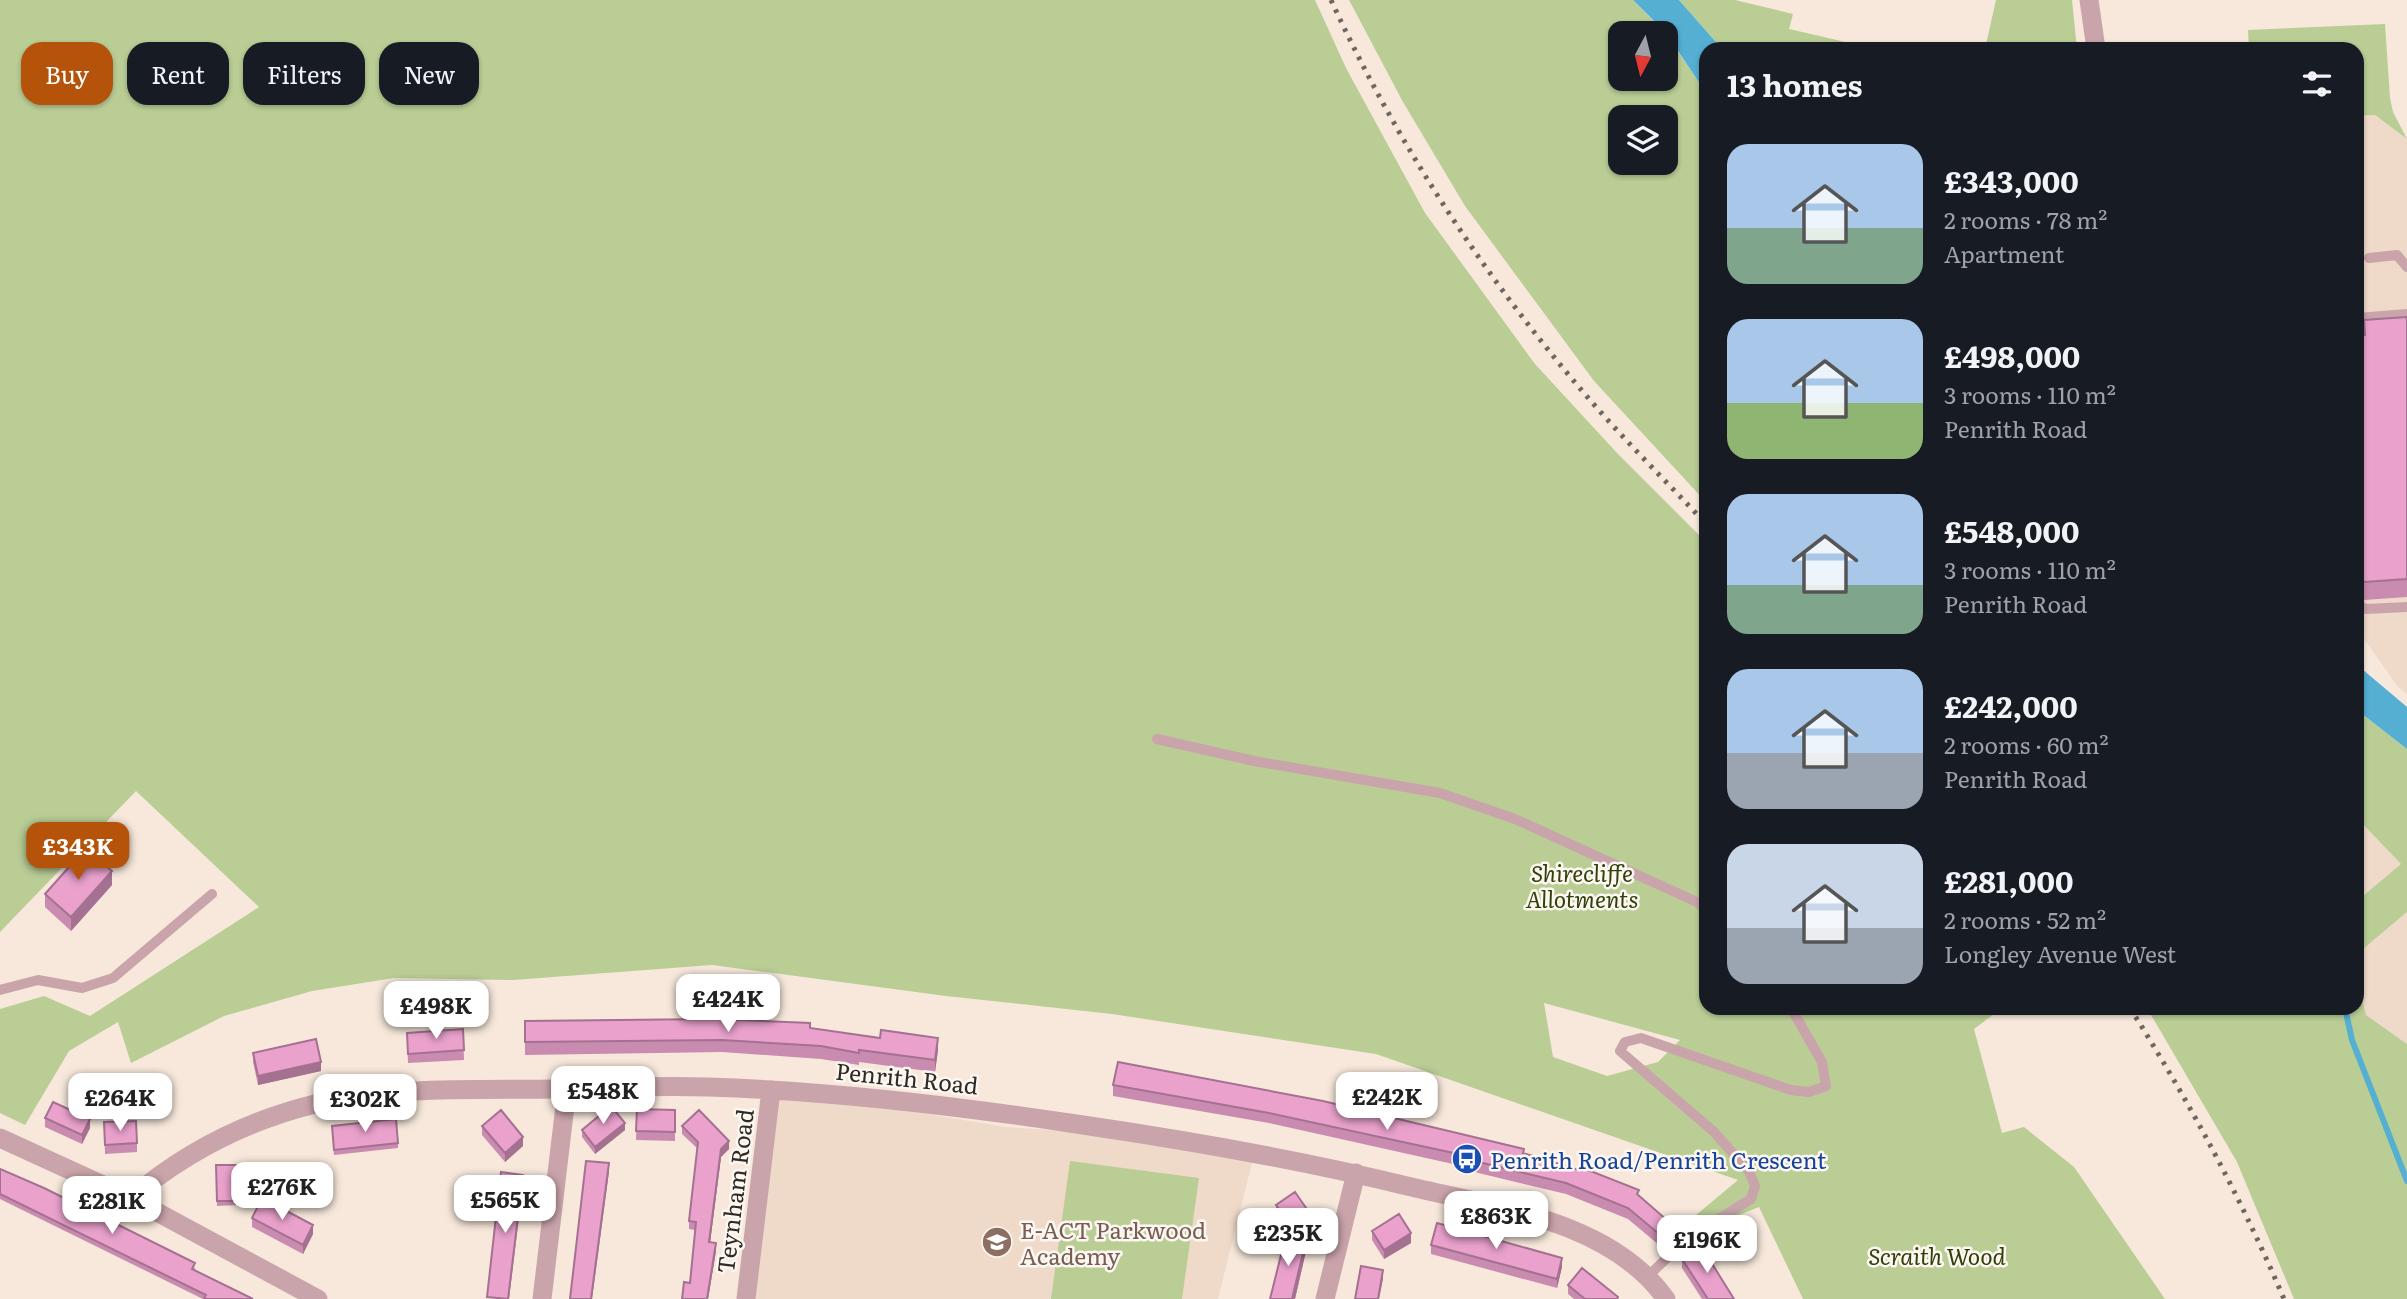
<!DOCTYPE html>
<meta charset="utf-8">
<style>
body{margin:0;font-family:Literata,serif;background:#20242c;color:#f1f3f6;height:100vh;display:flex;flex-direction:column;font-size:26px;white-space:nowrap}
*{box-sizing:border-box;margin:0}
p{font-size:23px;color:#9ea1a6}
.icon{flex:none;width:38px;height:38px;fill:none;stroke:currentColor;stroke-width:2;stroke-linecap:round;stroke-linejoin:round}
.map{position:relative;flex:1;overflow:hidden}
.details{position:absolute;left:1699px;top:42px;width:665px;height:973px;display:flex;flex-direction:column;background:#171b24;border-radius:21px;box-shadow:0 2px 5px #0004}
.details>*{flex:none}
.top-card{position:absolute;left:21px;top:42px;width:665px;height:63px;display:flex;gap:14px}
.needle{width:46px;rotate:187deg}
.fabs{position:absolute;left:1608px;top:21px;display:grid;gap:14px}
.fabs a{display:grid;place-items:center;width:70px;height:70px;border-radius:14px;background:#171b24;box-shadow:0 2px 5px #0004;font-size:35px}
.price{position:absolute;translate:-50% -60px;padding:0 16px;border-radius:14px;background:#fff;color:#222;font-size:23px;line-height:46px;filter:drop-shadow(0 2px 4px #0008)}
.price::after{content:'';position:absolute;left:50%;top:42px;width:21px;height:16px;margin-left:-10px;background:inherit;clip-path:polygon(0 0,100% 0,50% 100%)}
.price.current{background:#b45309;color:#fff}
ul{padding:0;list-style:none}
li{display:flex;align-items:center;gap:21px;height:175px;padding:0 28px}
li span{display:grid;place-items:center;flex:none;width:196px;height:140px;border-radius:21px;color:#555}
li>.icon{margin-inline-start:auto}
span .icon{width:84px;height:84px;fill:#fffc;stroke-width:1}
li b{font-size:30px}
h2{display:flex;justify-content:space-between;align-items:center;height:84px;padding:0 28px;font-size:30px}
.tag{padding:0 24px;border-radius:21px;background:#171b24;box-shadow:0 2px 5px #0004;font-size:24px;line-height:63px}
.tag.current{background:#b45309;color:#fff}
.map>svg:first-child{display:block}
.built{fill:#efdac9}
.green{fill:#b9cd95;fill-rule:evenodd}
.water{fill:#54afd3}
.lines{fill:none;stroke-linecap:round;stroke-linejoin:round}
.stream{stroke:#54afd3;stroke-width:6}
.service{stroke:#caa4ab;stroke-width:10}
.minor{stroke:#caa4ab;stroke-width:19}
.rail{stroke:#6f665f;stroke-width:5;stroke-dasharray:3.5 7;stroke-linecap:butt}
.wall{fill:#c98bb0}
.shaded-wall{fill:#a47190}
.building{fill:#eaa2cd;stroke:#a47190;stroke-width:2}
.labels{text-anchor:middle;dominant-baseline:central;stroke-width:5;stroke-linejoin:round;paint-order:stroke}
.park-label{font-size:23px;font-style:italic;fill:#32410a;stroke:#fdf7f2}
.street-label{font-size:23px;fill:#302a26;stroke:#fdf7f2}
.transit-label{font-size:23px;fill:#164399;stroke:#fdf7f2;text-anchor:start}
.education-label{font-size:23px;fill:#785e54;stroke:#fdf7f2;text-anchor:start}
</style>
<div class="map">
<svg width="2407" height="1299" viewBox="0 0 2407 1299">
<rect width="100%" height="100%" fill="#f7e8db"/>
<path class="built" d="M2375,115L2407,139V694L2398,687L2357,629V116Z
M2357,818L2401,864L2357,901Z
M2407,912V1044L2366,1015L2357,978V954Z
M793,1092L1006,1127L1116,1134L1253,1159L1218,1299H755L777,1107L780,1099Z"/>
<path class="green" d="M0,0H1315L1346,68L1425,213L1535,364L1617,453L1706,542V1008H2002L1974,1029L2002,1133L2024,1127L2074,1167L2165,1299H1803L1759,1207L1681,1238L1677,1231L1738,1180L1376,1054L1112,1014L946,996L712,965L513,980L394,978L312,991L224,1016L131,1063L118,1022L69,1051L25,1125L0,1113V1009L44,996L90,1016L259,907L136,791L0,932ZM1544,1003L1680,1040L1658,1062L1607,1076L1553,1057Z
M1349,0H1633L1665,33H1620V79H1666V34L1706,93V502L1594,381L1465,206L1403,102ZM1620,117H1666V163H1620Z
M1679,0H1735L1793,14L1789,29L1876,49H1722Z
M1996,0H2072L2077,49H1985Z
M2385,24L2390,98L2393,112L2407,139L2375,115L2357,116V49H2249L2248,30Z
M2357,710L2407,749V912L2357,954V901L2401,864L2357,818Z
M2357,978L2366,1015L2407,1044V1299H2294L2237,1162L2147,1008H2357Z
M1070,1161L1199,1178L1182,1299H1051Z"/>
<path class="water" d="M1633,0H1679L1722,49H1706V93L1666,33Z
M2357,658L2362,669L2407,707V749L2357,710Z"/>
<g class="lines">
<path class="stream" d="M2345,1008L2352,1040L2407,1181"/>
<path class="service" d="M2369,258L2397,255L2407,267
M2357,318L2407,314
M2357,605L2366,609L2407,607
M1157,739L1254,761L1440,793L1515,819L1699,903L1706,912
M0,990L38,980L82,988L113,978L212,894
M1646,1278L1688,1238L1751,1199L1755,1186L1749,1171L1713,1131L1620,1051L1625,1042L1641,1038L1791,1090L1809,1092L1826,1086L1822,1062L1791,1008"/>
<path class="minor" d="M2089,0L2096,49
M0,1138L131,1198L318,1299
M131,1198C185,1152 246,1121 315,1104C392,1086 477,1090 555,1089C606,1088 657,1085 708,1087C834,1091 959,1106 1083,1125C1192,1141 1300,1160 1407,1186C1494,1207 1610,1220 1666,1299
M542,1299L567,1089
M746,1299L771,1090
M1325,1299L1356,1173"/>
<path class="rail" d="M1331,0C1399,148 1490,286 1597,408C1632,448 1670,485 1706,524
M2130,1008C2189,1101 2241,1198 2284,1299"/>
</g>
<path class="wall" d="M2407,317V597L2364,600L2357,598V336H2364V320Z
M112,885L71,931L45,907V894Z
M525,1021L810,1028L938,1050L935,1072L859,1062V1065L821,1059L722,1052L525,1055Z
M463,1029L464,1060L408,1063L407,1033Z
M253,1053L321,1071L258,1085L253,1062Z
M1113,1085L1524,1153L1639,1196L1676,1239L1665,1250L1628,1219L1566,1194L1462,1169V1166L1269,1123L1113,1096Z
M637,1109L675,1110V1141L636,1140Z
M45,1118L90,1128L82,1144L45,1127Z
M104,1122L137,1143V1152L105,1154Z
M482,1126L523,1146L505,1162L482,1135Z
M682,1126L729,1149L721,1157L710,1242L716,1251L708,1299H682L690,1283L695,1230L689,1229V1221L698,1149L682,1134Z
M332,1130L398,1143V1148L334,1155Z
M582,1130H625L595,1154L582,1137Z
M216,1165H236L238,1205L217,1206Z
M0,1169L195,1268L194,1270L253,1299H203L0,1199Z
M1276,1205L1313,1227L1296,1238L1306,1251L1295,1299H1270L1292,1236L1276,1214Z
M252,1218L313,1234L303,1254L252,1227Z
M1372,1231L1411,1243L1384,1259L1372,1240Z
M1431,1245L1562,1267L1557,1288L1431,1254Z
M1682,1259L1734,1299H1702L1682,1268Z
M1568,1285L1618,1299H1574L1568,1294Z"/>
<path class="shaded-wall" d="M112,871V885L71,931V917Z
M938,1038V1050L935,1072V1060Z
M321,1062V1071L258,1085V1076Z
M90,1119V1128L82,1144V1135Z
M625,1123V1130L595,1154V1147Z
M523,1137V1146L505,1162V1153Z
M729,1141V1149L721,1157L709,1251V1242L721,1149Z
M609,1163V1172L592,1299H591Z
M523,1175V1184L509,1299H508Z
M1313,1218V1227L1294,1239V1230Z
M313,1225V1234L303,1254V1245Z
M1676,1228V1239L1665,1250V1239Z
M1411,1233V1243L1384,1259V1250Z
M1306,1240V1251L1295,1299H1292Z
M716,1243V1251L708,1299H707Z
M1562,1258V1267L1557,1288V1279Z
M1383,1270V1279L1379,1299H1378Z"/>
<path class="building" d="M2407,317V579L2364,582L2357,580V336L2365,335L2364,320Z
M86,848L112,871L71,917L45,894Z
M712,1019L810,1023V1028L880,1038L881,1030L938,1038L935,1060L859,1050V1053L821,1046L722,1040L525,1042V1021Z
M463,1029L464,1050L408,1054L407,1033Z
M316,1039L321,1062L258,1076L253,1053Z
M1118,1062L1323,1101L1524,1149L1523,1153L1582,1171L1583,1168L1639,1190L1637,1194L1676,1228L1665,1239L1628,1208L1566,1183L1462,1158L1463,1155L1269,1113L1113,1085Z
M53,1102L90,1119L82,1135L45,1118Z
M611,1106L625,1123L595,1147L582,1130Z
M637,1109L675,1110V1132L636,1131Z
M501,1110L523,1137L505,1153L482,1126Z
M699,1110L729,1141L721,1149L709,1242L716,1243L707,1299H682L684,1282L690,1283L696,1222L689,1221L698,1142L682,1126Z
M396,1119L398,1143L334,1150L332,1126Z
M136,1121L137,1143L105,1145L104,1122Z
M586,1161L609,1163L591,1299H570Z
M216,1165H236L238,1201H217Z
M0,1169L44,1188L195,1263L192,1269L253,1299H204L206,1295L0,1194Z
M501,1172L523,1175L508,1299L487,1297Z
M1295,1192L1313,1218L1294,1230L1276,1205Z
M262,1198L313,1225L303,1245L252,1218Z
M1399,1214L1411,1233L1384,1250L1372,1231Z
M1437,1223L1562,1258L1557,1279L1431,1245Z
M1286,1235L1306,1240L1292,1299H1270Z
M1701,1246L1734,1299H1708L1682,1259Z
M1361,1266L1383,1270L1378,1299H1355Z
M1582,1268L1618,1297L1617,1299H1585L1568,1285Z"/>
<defs>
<g id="bus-disc" transform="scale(1.575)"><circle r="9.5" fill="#1a4fb4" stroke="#fdf7f2"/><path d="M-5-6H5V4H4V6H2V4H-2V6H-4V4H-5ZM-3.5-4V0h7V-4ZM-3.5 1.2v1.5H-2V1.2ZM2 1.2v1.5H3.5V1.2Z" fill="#fff"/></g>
<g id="school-disc" transform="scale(1.575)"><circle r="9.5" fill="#8d6e63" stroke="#fdf7f2"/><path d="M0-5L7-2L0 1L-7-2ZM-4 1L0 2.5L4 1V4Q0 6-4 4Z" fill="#fff"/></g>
</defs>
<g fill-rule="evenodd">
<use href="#bus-disc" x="1467" y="1159"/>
<use href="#school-disc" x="997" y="1242"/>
</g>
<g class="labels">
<g class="park-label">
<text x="1582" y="872">Shirecliffe<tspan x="1582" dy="26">Allotments</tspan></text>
<text x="1937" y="1255">Scraith Wood</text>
</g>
<g class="street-label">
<text transform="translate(907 1077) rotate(6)">Penrith Road</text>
<text transform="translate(734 1191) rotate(-83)">Teynham Road</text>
</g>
<g class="transit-label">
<text x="1490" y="1159">Penrith Road/Penrith Crescent</text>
</g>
<g class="education-label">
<text x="1020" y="1229">E-ACT Parkwood<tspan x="1020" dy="26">Academy</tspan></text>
</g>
</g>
</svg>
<div class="fabs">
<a><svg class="needle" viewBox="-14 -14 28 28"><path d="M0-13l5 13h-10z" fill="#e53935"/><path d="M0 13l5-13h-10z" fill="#9ea1a6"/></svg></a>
<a><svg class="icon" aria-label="layers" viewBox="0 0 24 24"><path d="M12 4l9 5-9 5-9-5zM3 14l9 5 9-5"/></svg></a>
</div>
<b class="price current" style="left:78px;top:882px">£343K</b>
<b class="price" style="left:728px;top:1034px">£424K</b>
<b class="price" style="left:436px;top:1041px">£498K</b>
<b class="price" style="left:603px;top:1126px">£548K</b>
<b class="price" style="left:1387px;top:1132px">£242K</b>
<b class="price" style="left:120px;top:1133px">£264K</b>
<b class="price" style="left:365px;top:1134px">£302K</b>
<b class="price" style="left:282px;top:1222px">£276K</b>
<b class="price" style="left:505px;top:1235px">£565K</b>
<b class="price" style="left:112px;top:1236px">£281K</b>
<b class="price" style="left:1496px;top:1251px">£863K</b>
<b class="price" style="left:1288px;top:1268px">£235K</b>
<b class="price" style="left:1707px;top:1275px">£196K</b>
<div class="top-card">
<a class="tag current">Buy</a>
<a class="tag">Rent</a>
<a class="tag">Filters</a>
<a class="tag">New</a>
</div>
<section class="details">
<h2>13 homes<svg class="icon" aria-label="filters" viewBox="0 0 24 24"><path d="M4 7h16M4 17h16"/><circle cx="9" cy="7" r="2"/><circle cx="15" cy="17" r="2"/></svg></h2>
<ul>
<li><span style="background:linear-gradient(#a9c7e8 60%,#7fa58c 0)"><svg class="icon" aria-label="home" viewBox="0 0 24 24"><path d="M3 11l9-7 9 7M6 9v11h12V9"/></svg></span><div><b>£343,000</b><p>2 rooms · 78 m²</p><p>Apartment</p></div></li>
<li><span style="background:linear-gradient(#a9c7e8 60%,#8fb573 0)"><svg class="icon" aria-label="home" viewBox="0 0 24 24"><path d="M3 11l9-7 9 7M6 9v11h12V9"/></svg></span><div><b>£498,000</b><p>3 rooms · 110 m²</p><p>Penrith Road</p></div></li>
<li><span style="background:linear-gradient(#a9c7e8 65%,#7fa58c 0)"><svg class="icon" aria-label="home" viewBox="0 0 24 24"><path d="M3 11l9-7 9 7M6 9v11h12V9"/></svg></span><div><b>£548,000</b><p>3 rooms · 110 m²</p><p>Penrith Road</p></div></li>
<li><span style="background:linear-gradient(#a9c7e8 60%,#9aa5b1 0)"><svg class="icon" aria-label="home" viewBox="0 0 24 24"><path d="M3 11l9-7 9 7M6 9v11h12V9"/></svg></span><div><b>£242,000</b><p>2 rooms · 60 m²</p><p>Penrith Road</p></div></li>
<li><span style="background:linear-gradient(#c9d6e8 60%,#9aa5b1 0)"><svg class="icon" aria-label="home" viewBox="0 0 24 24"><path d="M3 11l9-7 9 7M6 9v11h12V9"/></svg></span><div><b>£281,000</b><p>2 rooms · 52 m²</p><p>Longley Avenue West</p></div></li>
</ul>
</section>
</div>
